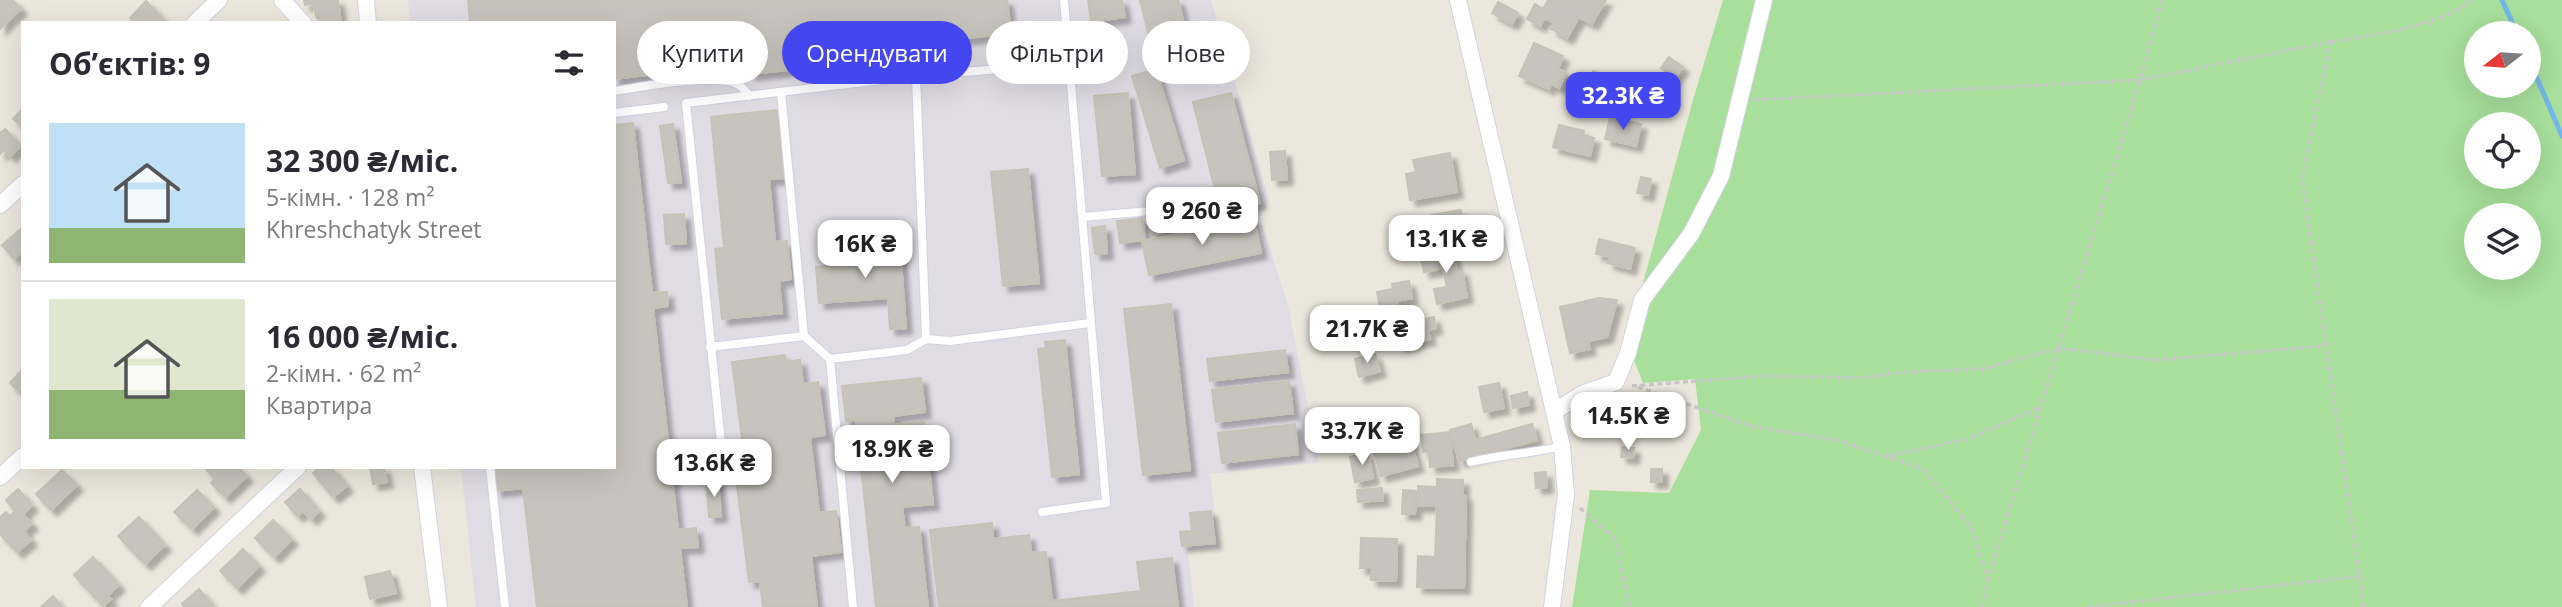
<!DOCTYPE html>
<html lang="uk">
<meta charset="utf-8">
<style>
body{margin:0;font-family:"Open Sans",sans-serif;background:#f7f7f7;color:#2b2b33;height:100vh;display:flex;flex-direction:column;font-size:26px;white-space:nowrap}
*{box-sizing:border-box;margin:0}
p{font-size:23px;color:#7c7c81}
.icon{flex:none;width:38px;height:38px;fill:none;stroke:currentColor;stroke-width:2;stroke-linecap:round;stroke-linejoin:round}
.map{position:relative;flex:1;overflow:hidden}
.sheet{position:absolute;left:21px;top:21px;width:595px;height:448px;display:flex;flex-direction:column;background:#fff;border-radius:0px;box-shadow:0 7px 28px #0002}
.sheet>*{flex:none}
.guide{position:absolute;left:637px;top:21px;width:665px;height:63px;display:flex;gap:14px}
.needle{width:46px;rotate:253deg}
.buttons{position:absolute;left:2464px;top:21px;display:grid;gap:14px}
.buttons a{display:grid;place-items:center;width:77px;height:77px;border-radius:50%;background:#fff;box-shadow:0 7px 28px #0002;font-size:35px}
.price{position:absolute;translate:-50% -60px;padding:0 16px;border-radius:14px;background:#fff;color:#222;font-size:23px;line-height:46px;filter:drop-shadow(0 2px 4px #0008)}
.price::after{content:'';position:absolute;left:50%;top:42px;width:21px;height:16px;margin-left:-10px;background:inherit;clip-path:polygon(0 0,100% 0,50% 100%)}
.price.selected{background:#4447f0;color:#fff}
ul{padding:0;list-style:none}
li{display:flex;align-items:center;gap:21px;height:175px;padding:0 28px}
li+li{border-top:2px solid #e1e1e2}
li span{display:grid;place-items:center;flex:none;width:196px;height:140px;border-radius:0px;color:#555}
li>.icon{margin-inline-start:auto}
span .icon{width:84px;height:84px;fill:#fffc;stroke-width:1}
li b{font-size:30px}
h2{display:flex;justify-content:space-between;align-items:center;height:84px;padding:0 28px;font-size:30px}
.pill{padding:0 24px;border-radius:32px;background:#fff;box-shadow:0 7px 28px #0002;font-size:24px;line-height:63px}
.pill.selected{background:#4447f0;color:#fff}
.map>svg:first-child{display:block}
.industrial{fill:#e0dce4}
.green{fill:#a7df9b;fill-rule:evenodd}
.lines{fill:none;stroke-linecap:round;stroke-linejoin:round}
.stream{stroke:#74b6e8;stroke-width:5}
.building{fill:#c6c4bc;stroke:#c6c3b6;stroke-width:2;filter:url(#shadow)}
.lane-casing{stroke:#d1d2e2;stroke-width:10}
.street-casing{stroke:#d1d2e2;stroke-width:18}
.path{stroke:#c7c7c7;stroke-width:3.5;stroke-dasharray:5 3.5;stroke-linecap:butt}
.lane{stroke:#fff;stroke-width:8}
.street{stroke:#fff;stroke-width:16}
</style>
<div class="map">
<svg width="2562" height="607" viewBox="0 0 2562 607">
<defs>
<filter id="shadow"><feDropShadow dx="6" dy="6" stdDeviation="2" flood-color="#0004"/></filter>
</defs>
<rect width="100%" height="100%" fill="#ebe7dc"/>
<path class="industrial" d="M408,0H1211L1269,201L1260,217L1288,306L1319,462L1210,474L1219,547L1188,551L1194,607H476L461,467H614V23H410Z"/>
<path class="green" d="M1723,0H2562V607H1572L1590,490L1669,493L1701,430L1695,379L1643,383L1627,342L1693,100ZM2476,33H2529V86H2476ZM2476,124H2529V177H2476ZM2476,215H2529V268H2476Z"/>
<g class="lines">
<path class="stream" d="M2502,0L2517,33
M2529,60L2562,136"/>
</g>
<path class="building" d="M0,0H13L21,9L0,29Z
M304,0H338L341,23H321L316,16L313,3L305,5Z
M468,0H1007L1011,33L786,59L787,70L751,74L750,63L614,79V23H470Z
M1088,0H1122L1125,17L1091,22Z
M1140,0H1178L1193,59L1157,68Z
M1548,0H1606L1592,24L1579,17L1567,38L1551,29L1555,23L1545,18L1540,26L1527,19L1535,4L1543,9Z
M146,1L164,20L161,23H135L130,18Z
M1498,2L1518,13L1512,24L1492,13Z
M1534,43L1563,56L1558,69L1566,73L1559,88L1551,84L1549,89L1519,76Z
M1669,57L1683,67L1675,78L1661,68Z
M1156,69L1184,160L1160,168L1132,76Z
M1593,71L1616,79L1611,94L1588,85Z
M1128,93L1135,174L1102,176L1094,96Z
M1231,93L1260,203L1221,213L1193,102Z
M23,108V127L13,119Z
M778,110L785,178L769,179L775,242L787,241L791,279L779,281L782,313L722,319L715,249L724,248L711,117Z
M1610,117L1641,124L1636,146L1605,139Z
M633,123L652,293L667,292L668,306L653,308L678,530L696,528L698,547L680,548L687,607H537L523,488L496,491L493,467H614V125Z
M673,124L681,182L668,183L660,126Z
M1559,125L1584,131L1583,135L1594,138L1590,156L1553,147Z
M5,129L21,146L10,156L4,150L0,154V133Z
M1285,151L1287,179L1272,180L1270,152Z
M1450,153L1457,192L1410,200L1406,174L1416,172L1413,160Z
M1028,169L1039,283L1003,286L991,172Z
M1641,177L1651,179L1648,195L1637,193Z
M1204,205L1208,223L1152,235L1148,217Z
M1461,210L1464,226L1456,227L1457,234L1434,238L1431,215Z
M684,214L686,243L666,244L664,215Z
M1142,218L1145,240L1120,243L1117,221Z
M1254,219L1261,253L1149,275L1142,241Z
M1105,226L1107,253L1095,254L1092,228Z
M23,227V251L14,259L2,245Z
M1599,239L1635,248L1630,269L1608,263L1610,257L1596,254Z
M900,248L906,328L890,329L888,298L819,303L816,267L832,266L831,253Z
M1452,248L1457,271L1462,270L1467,297L1437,304L1434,289L1447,287L1443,268L1424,272L1420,255Z
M1409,281L1412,298L1397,301L1399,309L1381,313L1377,292L1393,289L1392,284Z
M1599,298L1617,300L1607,337L1588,341L1590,349L1570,353L1560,307Z
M1171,304L1190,470L1143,475L1124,309Z
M1434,317L1436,328L1428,330L1430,339L1400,346L1396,325Z
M1065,340L1079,474L1052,477L1038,349L1046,348L1045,342Z
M1285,350L1288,372L1210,381L1207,359Z
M1375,354L1380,371L1359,377L1355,359Z
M785,355L786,362L800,360L803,384L818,382L825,435L810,437L819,513L836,511L841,552L811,556L817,607H763L760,581L749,582L737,485L748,484L732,362Z
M22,370L23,371V395L10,383Z
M921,378L925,412L893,416L894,425L924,421L933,504L902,507L905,528L919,527L928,607H876L856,420L846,421L842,386Z
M1289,381L1293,413L1216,422L1212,390Z
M1499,383L1504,408L1484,412L1479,387Z
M1527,392L1529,405L1513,408L1511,396Z
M1295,424L1298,454L1222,463L1218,433Z
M1471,424L1475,440L1532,424L1537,440L1459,461L1450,430Z
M1450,432L1453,465L1430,467L1429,451L1423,452L1421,435Z
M1410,439L1418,466L1381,476L1373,449Z
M1622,447L1634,448L1633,458L1621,457Z
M1368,453L1373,478L1355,482L1350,457Z
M204,467H238L247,476L225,497L211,483L215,479Z
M320,467H331L347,486L333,497L313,473Z
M370,467H384L387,482L373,484Z
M1651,469H1662V482H1651Z
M62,470L77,485L51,510L36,494Z
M1546,472L1547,487L1536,488L1535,473Z
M1437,479L1463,480V495L1466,496L1464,588L1417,587L1418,556L1435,557L1437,506H1417L1418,486L1437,487Z
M718,480L721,516L709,517L706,481Z
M1382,488L1383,500L1358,502L1357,490Z
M18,489L32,505L23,514L32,524L24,531L31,540L17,552L0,534V517L6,512L10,516L15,511L6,500Z
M300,489L319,511L311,519L303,511L297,516L285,502Z
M197,490L214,507L192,529L174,512Z
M1403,490L1416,491L1415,514H1402Z
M1211,511L1215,543L1182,546L1180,532L1192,531L1190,513Z
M139,517L165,545L145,564L118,536Z
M273,520L292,539L274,557L255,538Z
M992,523L993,539L1029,535L1031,553L1046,552L1052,601L1141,591L1137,562L1172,558L1178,607H939L930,530Z
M1361,538L1397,539L1396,581L1371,580V568H1360Z
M243,549L259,566L237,588L220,571Z
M93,557L119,585L107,596L111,599L103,606L74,575Z
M390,571L396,593L370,599L365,577Z
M199,589L214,607H184L182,604Z
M53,596L62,607H41Z"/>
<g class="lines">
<g class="lane-casing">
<path id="lane" d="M916,76L926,339
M614,91C642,87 713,73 737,84C743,87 746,91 749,96
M781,92L804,336
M614,113L664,107
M1082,217L1150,211L1183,199
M710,347L804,336L830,359L907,350L926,339L950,341L1090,323
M830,359L853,607
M1471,462C1501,454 1532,454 1562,446
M490,467L505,607
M725,481L686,103L916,76L1070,63
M1042,512L1106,503L1064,0"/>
</g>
<g class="street-casing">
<path id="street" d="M282,0L303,23
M366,0L368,23
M1458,0L1562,446L1566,495L1552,607
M195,23L219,0
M0,205L23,184
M1555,411L1584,393L1616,382L1628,353L1642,300L1691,234L1721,176L1764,0
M422,467L439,607
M0,477L23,456
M149,607L298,467"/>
</g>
<path class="path" d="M2331,42C2369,35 2444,26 2471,0
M1754,100L2140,80L2330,42L2302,179L2364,607
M1632,386L1762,376L1861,378L1902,372L1983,369L2059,348L2155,360L2325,346
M1638,387L1750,426L1841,441L1923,469L1971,527L1987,578
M1888,456L1968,439L2040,407
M1580,508L1616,540L1629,607
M1982,607L1988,580L2140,80L2162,0
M2088,607L2361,576"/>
<use href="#lane" class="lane"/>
<use href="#street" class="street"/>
</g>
</svg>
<div class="buttons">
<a><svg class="needle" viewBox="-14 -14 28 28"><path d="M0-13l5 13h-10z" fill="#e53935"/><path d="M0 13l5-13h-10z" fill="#7c7c81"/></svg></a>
<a><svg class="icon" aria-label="locate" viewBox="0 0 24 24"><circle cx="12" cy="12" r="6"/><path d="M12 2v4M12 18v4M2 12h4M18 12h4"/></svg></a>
<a><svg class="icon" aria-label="layers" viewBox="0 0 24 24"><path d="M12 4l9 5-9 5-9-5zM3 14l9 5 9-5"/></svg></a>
</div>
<b class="price selected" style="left:1623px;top:132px">32.3K ₴</b>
<b class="price" style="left:1202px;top:247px">9 260 ₴</b>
<b class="price" style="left:1446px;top:275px">13.1K ₴</b>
<b class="price" style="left:865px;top:280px">16K ₴</b>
<b class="price" style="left:1367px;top:365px">21.7K ₴</b>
<b class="price" style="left:1628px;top:452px">14.5K ₴</b>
<b class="price" style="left:1362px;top:467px">33.7K ₴</b>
<b class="price" style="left:892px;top:485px">18.9K ₴</b>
<b class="price" style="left:714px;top:499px">13.6K ₴</b>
<div class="guide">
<a class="pill">Купити</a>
<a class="pill selected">Орендувати</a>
<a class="pill">Фільтри</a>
<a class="pill">Нове</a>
</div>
<section class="sheet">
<h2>Об’єктів: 9<svg class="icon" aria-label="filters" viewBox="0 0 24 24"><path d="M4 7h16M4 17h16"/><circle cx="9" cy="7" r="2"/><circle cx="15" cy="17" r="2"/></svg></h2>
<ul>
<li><span style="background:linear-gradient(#bfe0f5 75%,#8fb573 0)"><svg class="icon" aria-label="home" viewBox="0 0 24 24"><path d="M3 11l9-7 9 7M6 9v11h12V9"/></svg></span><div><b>32 300 ₴/міс.</b><p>5-кімн. · 128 m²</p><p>Khreshchatyk Street</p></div></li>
<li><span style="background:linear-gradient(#dfe7d0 65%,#8fb573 0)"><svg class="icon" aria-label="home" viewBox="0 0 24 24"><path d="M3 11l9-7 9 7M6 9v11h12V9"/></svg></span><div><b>16 000 ₴/міс.</b><p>2-кімн. · 62 m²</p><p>Квартира</p></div></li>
</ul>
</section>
</div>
